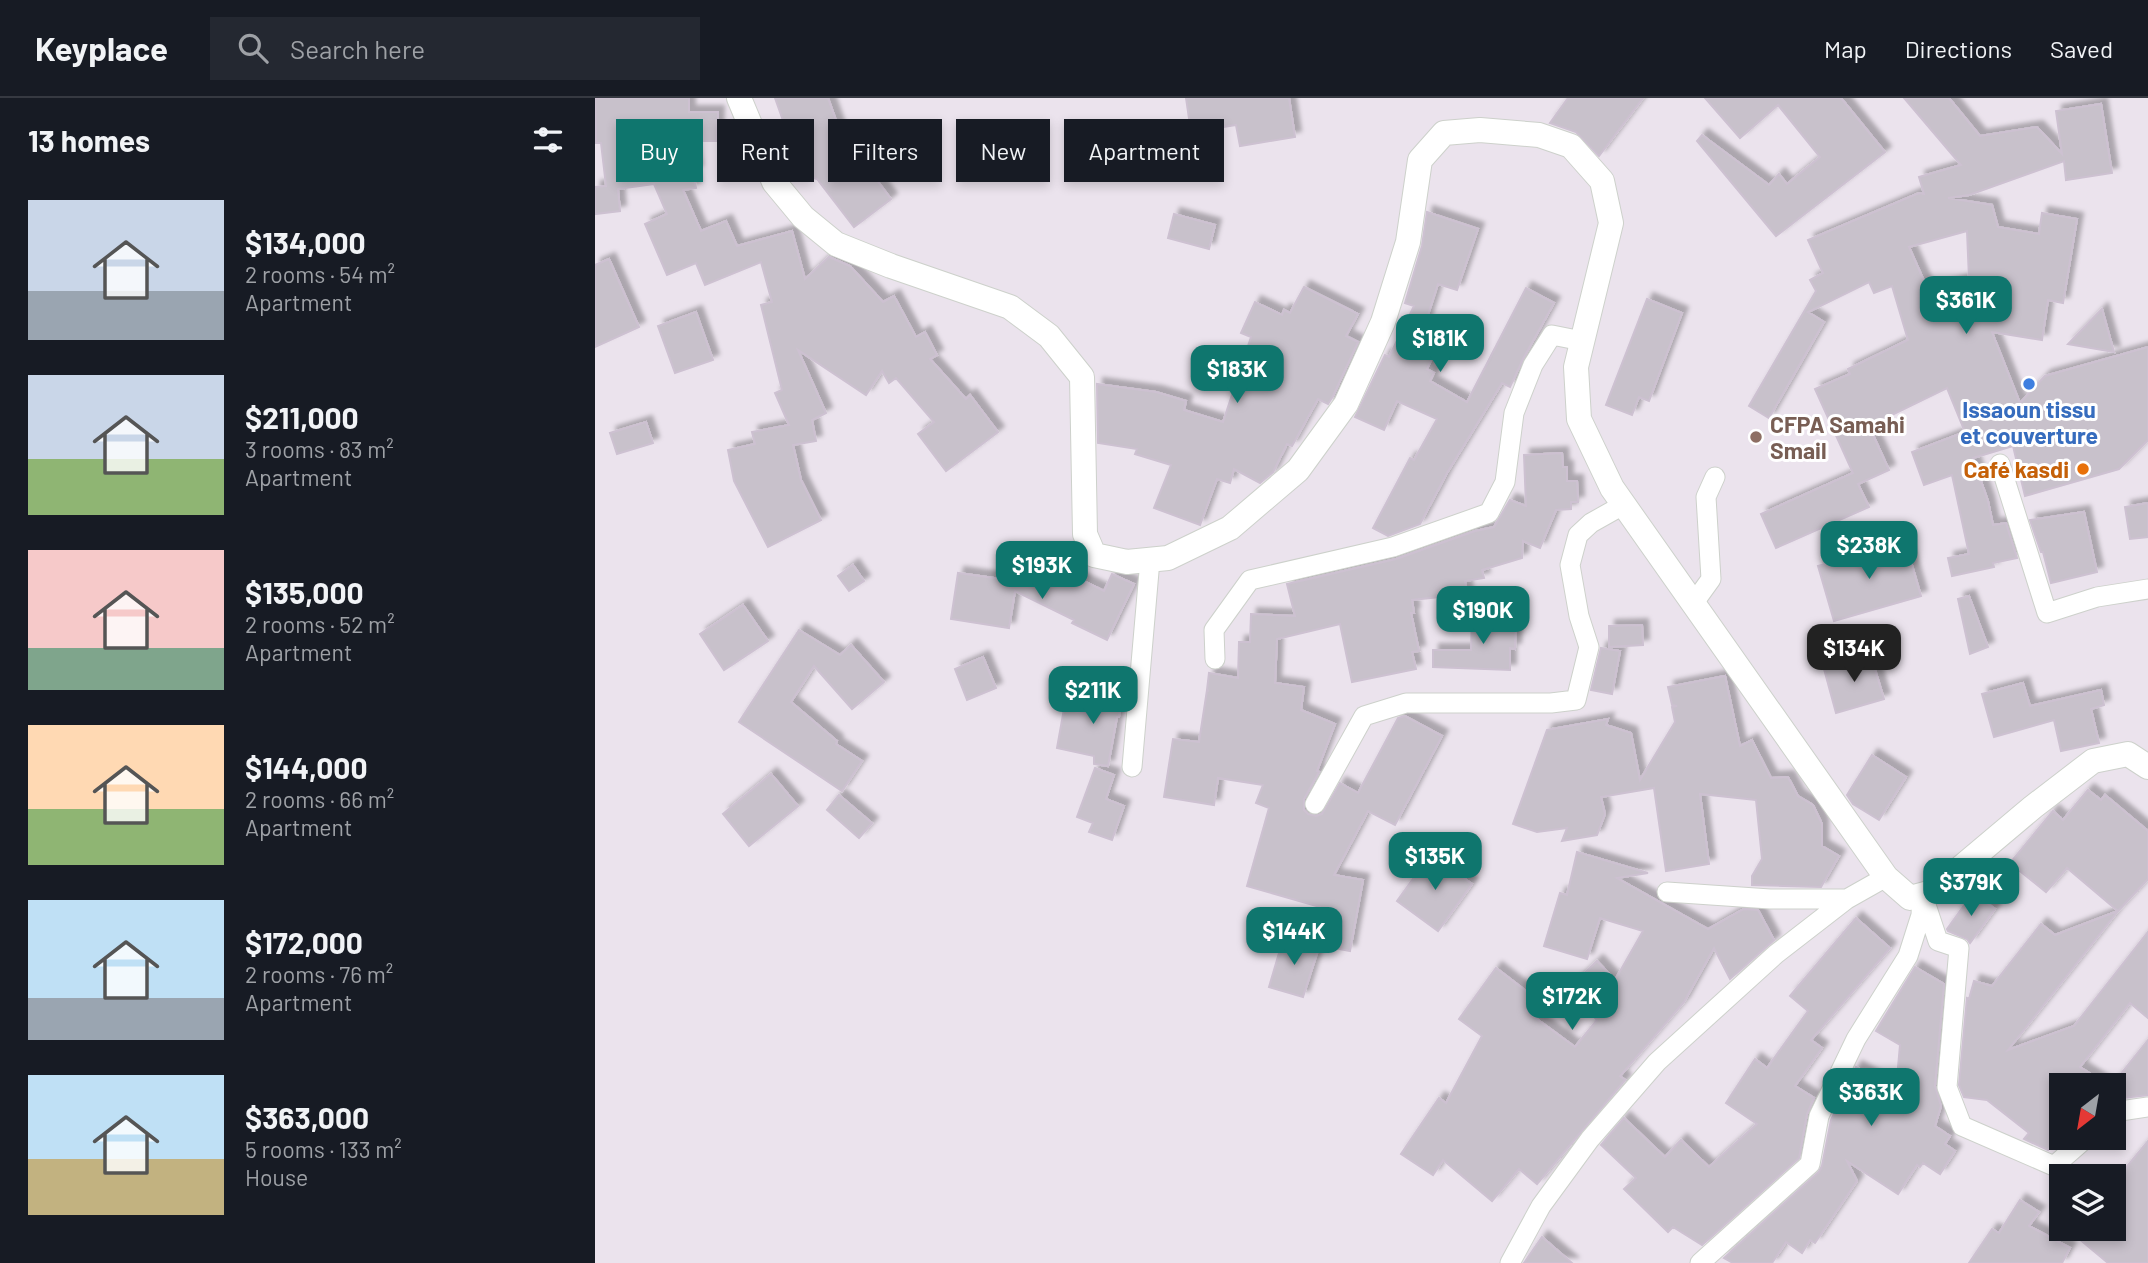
<!DOCTYPE html>
<meta charset="utf-8">
<style>
body{margin:0;font-family:Barlow,sans-serif;background:#242831;color:#f1f3f6;height:100vh;display:flex;flex-direction:column;font-size:26px;white-space:nowrap}
*{box-sizing:border-box;margin:0}
p{font-size:23px;color:#9ea1a6}
.icon{flex:none;width:38px;height:38px;fill:none;stroke:currentColor;stroke-width:2;stroke-linecap:round;stroke-linejoin:round}
.map{position:relative;flex:1;overflow:hidden}
.side{display:flex;flex-direction:column;background:#171b24;width:595px}
.side>*{flex:none}
.banner{position:absolute;left:21px;top:21px;width:665px;height:63px;display:flex;gap:14px}
.needle{width:46px;rotate:211deg}
.controls{position:absolute;left:1454px;top:975px;display:grid;gap:14px}
.controls a{display:grid;place-items:center;width:77px;height:77px;border-radius:0px;background:#171b24;box-shadow:0 4px 10px #0003;font-size:35px}
.price{position:absolute;translate:-50% -60px;padding:0 16px;border-radius:14px;background:#0f766e;color:#fff;font-size:23px;line-height:46px;filter:drop-shadow(0 2px 4px #0008)}
.price::after{content:'';position:absolute;left:50%;top:42px;width:21px;height:16px;margin-left:-10px;background:inherit;clip-path:polygon(0 0,100% 0,50% 100%)}
.price.active{background:#222;color:#fff}
ul{padding:0;list-style:none}
li{display:flex;align-items:center;gap:21px;height:175px;padding:0 28px}
li span{display:grid;place-items:center;flex:none;width:196px;height:140px;border-radius:0px;color:#555}
li>.icon{margin-inline-start:auto}
span .icon{width:84px;height:84px;fill:#fffc;stroke-width:1}
li b{font-size:30px}
h2{display:flex;justify-content:space-between;align-items:center;height:84px;padding:0 28px;font-size:30px}
.tag{padding:0 24px;border-radius:0px;background:#171b24;box-shadow:0 4px 10px #0003;font-size:24px;line-height:63px}
.tag.active{background:#0f766e;color:#fff}
header{display:flex;align-items:center;gap:42px;box-sizing:border-box;height:98px;padding:0 35px;background:#171b24;border-bottom:2px solid #363941}
header strong{font-size:33px}
nav{display:flex;gap:38px;margin-inline-start:auto;font-size:24px}
.search{width:490px;height:63px;background:#242831;display:flex;align-items:center;gap:18px;box-sizing:border-box;padding:0 24px;border-radius:0px;color:#9ea1a6;font-size:26px}
main{display:flex;flex:1;min-height:0}
.map>svg:first-child{display:block}
.building{fill:#c8c1cb;stroke:#cdc1d1;stroke-width:2;fill-rule:evenodd;filter:url(#shadow)}
.lines{fill:none;stroke-linecap:round;stroke-linejoin:round}
.minor-casing{stroke:#cdd1cb;stroke-width:21}
.tertiary-casing{stroke:#cdd1cb;stroke-width:26}
.minor{stroke:#fff;stroke-width:19}
.tertiary{stroke:#fff;stroke-width:24}
.shop-dot{fill:#3f7fe0;stroke:#fff;stroke-width:2.5}
.education-dot{fill:#8d6e63;stroke:#fff;stroke-width:2.5}
.food-dot{fill:#e8710a;stroke:#fff;stroke-width:2.5}
.labels{text-anchor:middle;dominant-baseline:central;stroke-width:6;stroke-linejoin:round;paint-order:stroke}
.shop-label{font-size:23px;font-weight:bold;fill:#366cbe;stroke:#fff}
.education-label{font-size:23px;font-weight:bold;fill:#785e54;stroke:#fff;text-anchor:start}
.food-label{font-size:23px;font-weight:bold;fill:#c56008;stroke:#fff;text-anchor:end}
</style>
<header>
<strong>Keyplace</strong>
<div class="search"><svg class="icon" aria-label="search" viewBox="0 0 24 24"><circle cx="10" cy="10" r="6"/><path d="M15 15l6 6"/></svg>Search here</div>
<nav><a>Map</a><a>Directions</a><a>Saved</a></nav>
</header>
<main>
<section class="side">
<h2>13 homes<svg class="icon" aria-label="filters" viewBox="0 0 24 24"><path d="M4 7h16M4 17h16"/><circle cx="9" cy="7" r="2"/><circle cx="15" cy="17" r="2"/></svg></h2>
<ul>
<li><span style="background:linear-gradient(#c9d6e8 65%,#9aa5b1 0)"><svg class="icon" aria-label="home" viewBox="0 0 24 24"><path d="M3 11l9-7 9 7M6 9v11h12V9"/></svg></span><div><b>$134,000</b><p>2 rooms · 54 m²</p><p>Apartment</p></div></li>
<li><span style="background:linear-gradient(#c9d6e8 60%,#8fb573 0)"><svg class="icon" aria-label="home" viewBox="0 0 24 24"><path d="M3 11l9-7 9 7M6 9v11h12V9"/></svg></span><div><b>$211,000</b><p>3 rooms · 83 m²</p><p>Apartment</p></div></li>
<li><span style="background:linear-gradient(#f6c9c9 70%,#7fa58c 0)"><svg class="icon" aria-label="home" viewBox="0 0 24 24"><path d="M3 11l9-7 9 7M6 9v11h12V9"/></svg></span><div><b>$135,000</b><p>2 rooms · 52 m²</p><p>Apartment</p></div></li>
<li><span style="background:linear-gradient(#ffd9b3 60%,#8fb573 0)"><svg class="icon" aria-label="home" viewBox="0 0 24 24"><path d="M3 11l9-7 9 7M6 9v11h12V9"/></svg></span><div><b>$144,000</b><p>2 rooms · 66 m²</p><p>Apartment</p></div></li>
<li><span style="background:linear-gradient(#bfe0f5 70%,#9aa5b1 0)"><svg class="icon" aria-label="home" viewBox="0 0 24 24"><path d="M3 11l9-7 9 7M6 9v11h12V9"/></svg></span><div><b>$172,000</b><p>2 rooms · 76 m²</p><p>Apartment</p></div></li>
<li><span style="background:linear-gradient(#bfe0f5 60%,#c2b280 0)"><svg class="icon" aria-label="home" viewBox="0 0 24 24"><path d="M3 11l9-7 9 7M6 9v11h12V9"/></svg></span><div><b>$363,000</b><p>5 rooms · 133 m²</p><p>House</p></div></li>
</ul>
</section>
<div class="map">
<svg width="1553" height="1165" viewBox="0 0 1553 1165">
<defs>
<filter id="shadow"><feDropShadow dx="6" dy="-6" stdDeviation="2" flood-color="#0004"/></filter>
</defs>
<rect width="100%" height="100%" fill="#ebe3ed"/>
<path class="building" d="M0,0H94V14H123L122,43H97L102,73L98,74L101,90L88,92L106,133L131,123L142,148L197,133L210,181L234,159L255,168L288,204L299,198L321,239L330,234L342,257L335,261L371,301L375,297L403,334L351,373L323,336L339,324L301,280L294,285L287,273L271,297L203,252L231,315L217,322L221,343L198,347L206,382L226,422L173,449L139,383L133,352L160,346L157,334L194,327L180,295L187,292L166,207L177,204L166,164L110,187L101,165L72,177L50,126L72,116L59,86L23,91L25,113L0,116V89L11,88L6,45H1Z
M180,0H233L248,42L257,54L265,56L269,65L296,101L259,129L222,81L214,79L204,50L197,48Z
M591,0H694L700,39L645,48L641,27L596,34Z
M973,0H1048L1004,58L981,34L955,25Z
M1110,0H1246L1290,54L1181,138L1102,43L1107,37L1174,87L1184,76L1192,86L1225,59L1183,7L1145,40Z
M1309,0H1354L1385,38L1442,29L1467,56L1461,13L1506,6L1517,75L1471,82L1469,63L1374,97L1353,100L1397,107L1403,129L1444,136L1447,115L1482,121L1468,205L1453,202L1447,242L1397,234L1425,305L1450,278L1553,249V342L1524,371L1430,398L1418,348L1378,360L1393,403L1398,427L1411,425L1422,460L1398,465L1399,469L1357,478L1353,460L1374,456L1357,377L1329,387L1317,354L1370,334L1352,290L1274,328L1294,372L1263,386L1274,409L1181,450L1166,416L1258,375L1220,291L1255,276L1253,271L1313,242L1297,188L1279,195L1274,184L1213,214L1229,224L1174,320L1154,308L1221,193L1215,182L1228,175L1213,142L1324,95L1329,96L1324,79L1366,67ZM1372,133L1374,181L1333,192L1314,149Z
M832,114L883,131L862,192L843,186L829,229L847,238L832,271L839,275L835,283L872,304L931,190L959,205L928,261L915,289L907,285L852,375L825,426L793,438L778,430L815,360L819,362L842,321L802,303L789,332L760,319L790,257L794,259L819,208L810,205L827,148Z
M579,116L620,127L614,151L573,140Z
M14,161L44,229L0,249V167Z
M709,189L763,216L751,238L763,244L738,298L733,306L723,301L697,348L692,346L678,374L665,385L639,371L635,385L622,381L605,427L559,410L576,367L540,356L542,351L503,345L502,286L561,294L591,303L589,312L628,324L656,239L646,235L660,204L687,217L689,212L695,215Z
M1052,201L1087,215L1054,303L1044,299L1037,317L1011,307Z
M1507,211L1519,254L1473,246Z
M101,214L118,262L80,275L63,228Z
M51,324L58,345L22,356L15,335Z
M967,355L968,369H972V383H982L983,404H976V411L961,412L945,450L928,443L927,460L887,472L889,480L870,483L872,496L817,502L819,515H816L824,553L817,554L821,571L757,584L745,526L682,541L680,585L709,589L706,612L740,626L722,673L724,674L709,701V712L713,716L721,718L727,716L745,685L763,695L803,620L810,618L847,638L800,727L773,713L739,777L768,782L755,853L718,846L725,809L652,788L674,710L661,705L668,687L623,680L619,707L569,699L578,641L604,644L612,592L614,593L612,592L614,575L643,580L644,544H655L656,516L700,518L692,486L801,461L880,433L899,429L915,402L931,408L929,357Z
M1553,405V439L1535,441L1530,409Z
M1489,414L1502,474L1456,485L1448,454H1446L1435,422Z
M1310,443L1326,498L1239,523L1223,468Z
M258,467L269,483L254,493L243,478Z
M468,473L509,493L517,476L539,486L512,542L477,525L479,522L420,493L414,530L356,521L363,475L450,487L452,482L461,486Z
M1374,498L1393,549L1375,556L1363,501Z
M148,507L173,543L129,572L105,536Z
M877,517L921,519L920,551L915,550V572L838,569V552H876Z
M1047,527L1048,547L1014,549V528Z
M204,532L245,557L256,547L289,584L257,611L219,568L196,604L242,643L241,646L267,663L247,693L144,624Z
M1006,550L1025,553L1017,596L996,592Z
M1276,558L1289,601L1241,615L1229,571Z
M388,559L401,590L372,602L360,571Z
M1130,578L1145,648L1157,642L1176,680L1193,679L1203,698L1218,707L1227,726V748L1244,758L1226,789L1157,787V778L1167,761L1161,702L1105,696L1114,766L1071,773L1059,690L1006,699L1010,716L1002,737L967,743L972,730L942,734L918,726L952,632L1013,621L1011,627L1036,635L1045,682L1080,624L1077,609L1082,608L1077,607L1073,589Z
M507,581L528,583L524,619H522L513,668L499,666V658L462,650L469,611L503,618Z
M1428,585L1435,608L1506,592L1509,607L1496,611L1504,645L1466,653L1459,622L1399,639L1387,596Z
M1277,657L1311,679L1284,722L1258,706L1252,697Z
M500,670L519,677L511,701L529,708L517,742L494,734L498,725L482,719Z
M176,676L203,708L154,748L128,716Z
M1493,692L1506,702L1510,697L1553,733V781L1523,813L1472,770L1451,794L1415,765L1458,713L1468,722Z
M244,697L277,725L264,740L232,712Z
M982,754L1053,775L1022,780L1113,831L1149,811L1163,812L1179,842L1135,881L1119,850L1089,904L1025,978L1030,982L942,1086L924,1071L897,1103L848,1062L838,1077L806,1056L844,1000L851,1005L887,938L864,921L901,870L940,900L931,913L980,949L1002,922L973,891L1002,863L1020,882L1048,833L1005,820L992,861L949,848L965,795L972,797Z
M836,756L877,786L843,833L802,803Z
M1378,795L1400,811L1375,845L1372,841L1353,833L1352,831Z
M1523,813L1413,952L1479,928L1553,834V920L1535,905L1485,969L1513,987H1466V1035L1453,1052L1429,1041L1434,1035L1392,1002L1369,999L1364,987L1372,900L1374,901L1379,883L1397,888L1446,826L1460,837Z
M1261,820L1295,850L1216,942L1227,950L1200,988L1219,1000L1212,1016L1204,1060L1107,1147L1078,1129L1073,1134L1029,1091L1041,1080L1006,1047L1029,1020L1070,1059L1086,1042L1114,1069L1162,1026L1131,1005L1160,961L1172,970L1213,913L1195,898Z
M689,838L724,849L708,899L674,889Z
M1320,869L1349,886L1340,988L1346,1008L1340,1028L1355,1038L1350,1046L1360,1053L1345,1076L1328,1065L1325,1069L1322,1067L1303,1096L1252,1063L1262,1083L1220,1145L1215,1142L1207,1155L1191,1144L1177,1165H1138L1129,1160L1224,1074L1227,1068L1236,1022L1261,969L1301,991L1305,947L1281,933Z
M1553,942V997L1528,1000L1519,993L1517,987Z
M1553,1043V1165H1513L1471,1130H1519V1084Z
M1425,1102L1444,1114L1434,1128L1475,1150L1467,1165H1374L1397,1131L1404,1135Z
M947,1139L977,1165H929Z"/>
<g class="lines">
<g class="minor-casing">
<path id="minor" d="M1405,366L1452,515L1502,499L1553,491
M1098,506L1116,481L1111,399L1120,379
M620,561L619,532L655,482L798,449L894,415L910,384L919,315L938,267L957,237L987,243
M537,669L555,462
M720,706L769,618L811,605H956L981,602L994,549L984,518L975,467L983,437L996,425L1028,407
M1072,794L1175,801H1252
M1330,804L1343,843L1364,850L1352,989L1367,1028L1459,1068L1491,1040
M1519,1014L1553,1009
M915,1165L946,1108L995,1041L1062,964L1181,856L1252,801L1291,779
M1105,1165L1215,1066L1224,1018L1261,941L1313,858L1326,817L1327,796"/>
</g>
<g class="tertiary-casing">
<path id="tertiary" d="M144,0L179,84L208,119L241,146L296,168L415,209L454,238L487,279L490,436L499,457L532,464L573,460L635,430L703,372L751,306L788,224L813,144L825,62L849,35L885,32L944,37L976,48L1007,83L1016,125L981,269L984,321L1017,390L1291,779L1315,800L1337,794L1438,709L1498,663L1533,656L1553,669"/>
</g>
<use href="#minor" class="minor"/>
<use href="#tertiary" class="tertiary"/>
</g>
<circle class="shop-dot" cx="1434" cy="286" r="7"/>
<circle class="education-dot" cx="1161" cy="339" r="7"/>
<circle class="food-dot" cx="1488" cy="371" r="7"/>
<g class="labels">
<g class="shop-label">
<text x="1434" y="311">Issaoun tissu<tspan x="1434" dy="26">et couverture</tspan></text>
</g>
<g class="education-label">
<text x="1175" y="326">CFPA Samahi<tspan x="1175" dy="26">Smail</tspan></text>
</g>
<g class="food-label">
<text x="1474" y="371">Café kasdi</text>
</g>
</g>
</svg>
<div class="controls">
<a><svg class="needle" viewBox="-14 -14 28 28"><path d="M0-13l5 13h-10z" fill="#e53935"/><path d="M0 13l5-13h-10z" fill="#9ea1a6"/></svg></a>
<a><svg class="icon" aria-label="layers" viewBox="0 0 24 24"><path d="M12 4l9 5-9 5-9-5zM3 14l9 5 9-5"/></svg></a>
</div>
<b class="price" style="left:1371px;top:238px">$361K</b>
<b class="price" style="left:845px;top:276px">$181K</b>
<b class="price" style="left:642px;top:307px">$183K</b>
<b class="price" style="left:1274px;top:483px">$238K</b>
<b class="price" style="left:447px;top:503px">$193K</b>
<b class="price" style="left:888px;top:548px">$190K</b>
<b class="price active" style="left:1259px;top:586px">$134K</b>
<b class="price" style="left:498px;top:628px">$211K</b>
<b class="price" style="left:840px;top:794px">$135K</b>
<b class="price" style="left:1376px;top:820px">$379K</b>
<b class="price" style="left:699px;top:869px">$144K</b>
<b class="price" style="left:977px;top:934px">$172K</b>
<b class="price" style="left:1276px;top:1030px">$363K</b>
<div class="banner">
<a class="tag active">Buy</a>
<a class="tag">Rent</a>
<a class="tag">Filters</a>
<a class="tag">New</a>
<a class="tag">Apartment</a>
</div>
</div>
</main>
